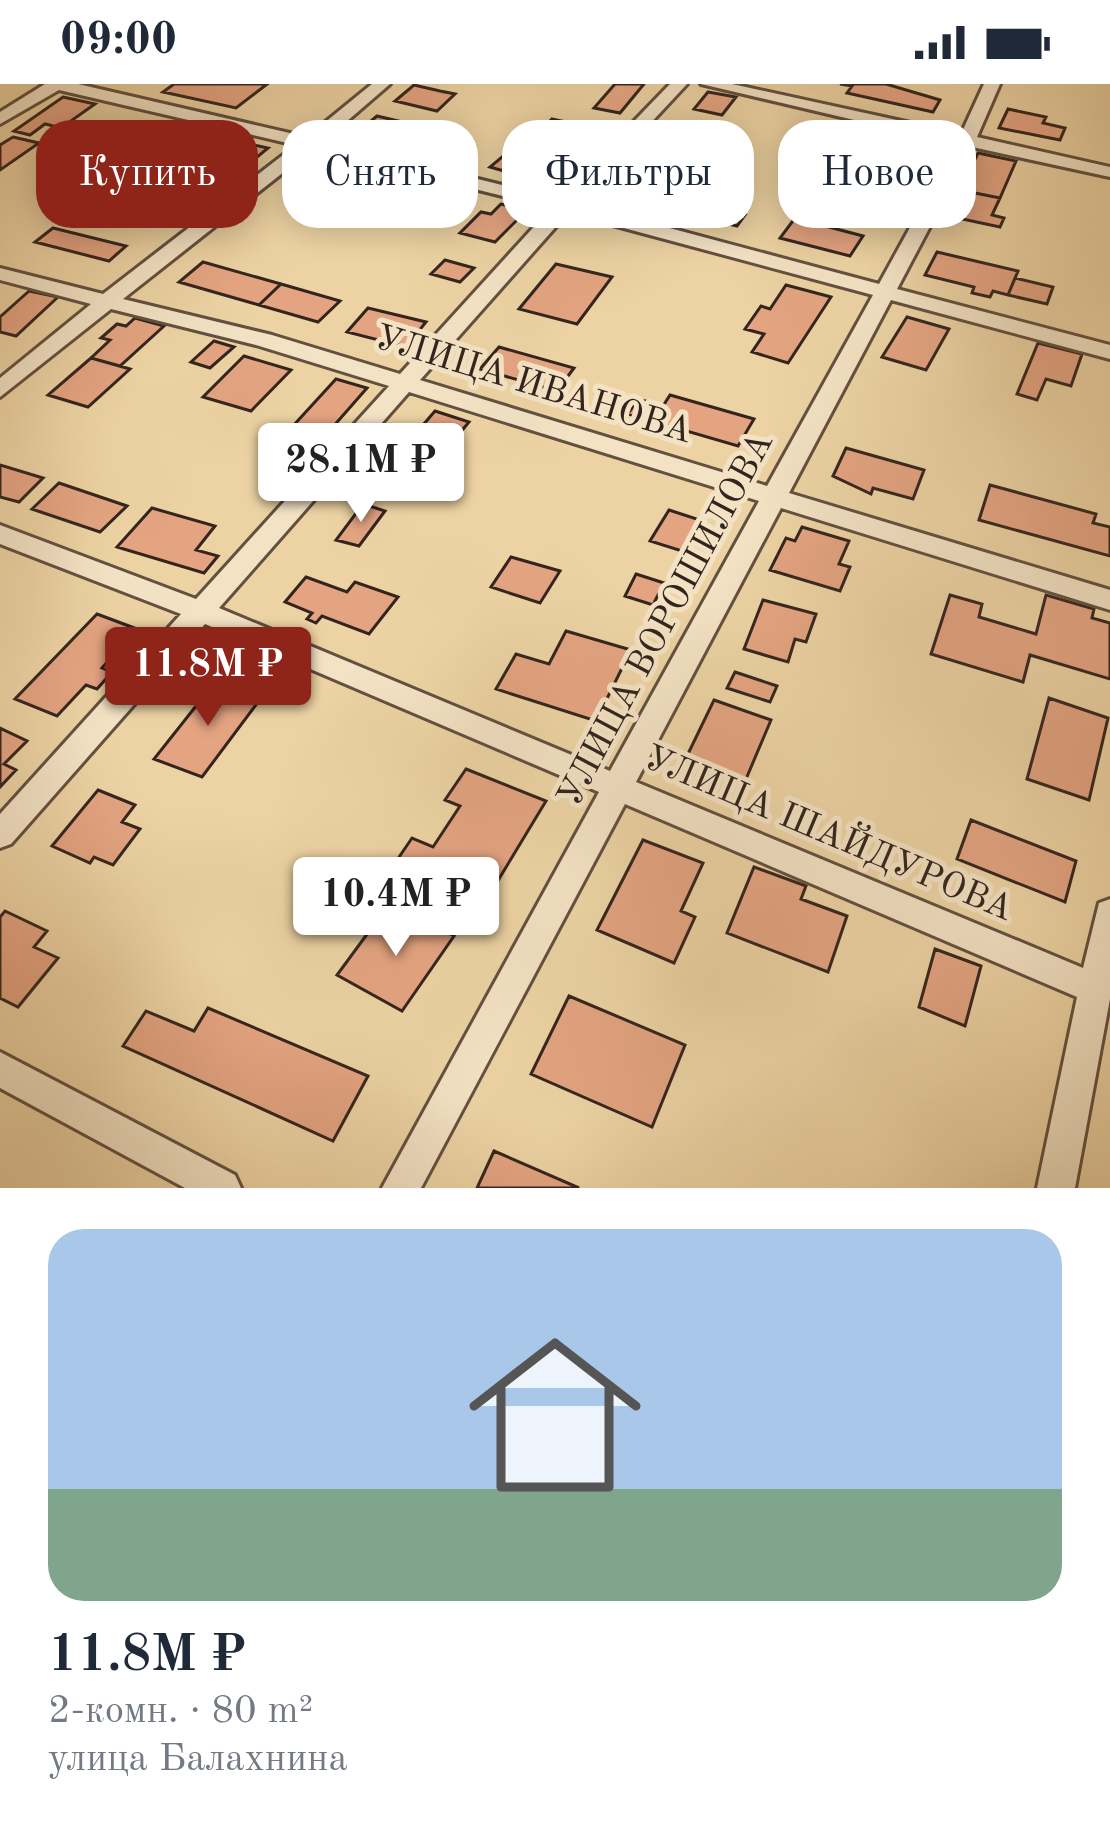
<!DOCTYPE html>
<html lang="ru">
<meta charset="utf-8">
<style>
body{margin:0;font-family:"Old Standard TT",serif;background:#f2f2f3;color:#1f2937;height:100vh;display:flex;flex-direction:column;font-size:45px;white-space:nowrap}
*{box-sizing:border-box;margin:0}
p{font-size:39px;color:#747a83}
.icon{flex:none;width:66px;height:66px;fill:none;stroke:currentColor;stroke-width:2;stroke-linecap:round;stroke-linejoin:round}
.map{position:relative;height:1104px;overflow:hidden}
.panel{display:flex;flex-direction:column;background:#fff;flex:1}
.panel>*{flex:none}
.guide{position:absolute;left:36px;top:36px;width:1038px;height:108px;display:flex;gap:24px}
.price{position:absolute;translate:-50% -102px;padding:0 27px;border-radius:12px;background:#fff;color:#222;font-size:39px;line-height:78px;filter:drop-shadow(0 3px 6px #0008)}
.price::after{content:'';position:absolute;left:50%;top:72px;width:36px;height:27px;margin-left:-18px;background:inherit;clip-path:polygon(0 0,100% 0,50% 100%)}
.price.current{background:#8f2418;color:#fff}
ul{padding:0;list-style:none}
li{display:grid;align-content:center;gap:24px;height:636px;padding:0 48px}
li+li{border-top:3px solid #e0e1e3}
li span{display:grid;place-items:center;height:372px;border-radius:36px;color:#555}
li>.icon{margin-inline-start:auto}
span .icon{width:216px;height:216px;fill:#fffc;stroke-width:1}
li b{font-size:51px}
.chip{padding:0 42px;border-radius:36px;background:#fff;box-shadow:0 6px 30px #0003;font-size:42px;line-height:108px}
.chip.current{background:#8f2418;color:#fff}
.status{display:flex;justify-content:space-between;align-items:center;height:84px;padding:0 60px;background:#fff;direction:ltr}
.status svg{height:33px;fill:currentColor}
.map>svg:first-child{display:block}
.building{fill:#e4a482;stroke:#33251e;stroke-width:3}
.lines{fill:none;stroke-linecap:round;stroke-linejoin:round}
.minor-casing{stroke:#625040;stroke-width:6}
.minor{fill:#f3e2c4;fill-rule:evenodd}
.labels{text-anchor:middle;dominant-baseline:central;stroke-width:10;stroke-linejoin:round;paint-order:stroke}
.street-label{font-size:36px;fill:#33251e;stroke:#f3e2c4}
</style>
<div class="status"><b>09:00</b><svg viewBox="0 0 49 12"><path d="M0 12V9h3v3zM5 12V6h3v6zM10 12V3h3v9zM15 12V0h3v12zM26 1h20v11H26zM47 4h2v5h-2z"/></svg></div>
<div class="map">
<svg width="1110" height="1104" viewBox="0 0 1110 1104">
<rect width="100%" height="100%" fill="#edd3a4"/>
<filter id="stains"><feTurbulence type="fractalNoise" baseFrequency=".00167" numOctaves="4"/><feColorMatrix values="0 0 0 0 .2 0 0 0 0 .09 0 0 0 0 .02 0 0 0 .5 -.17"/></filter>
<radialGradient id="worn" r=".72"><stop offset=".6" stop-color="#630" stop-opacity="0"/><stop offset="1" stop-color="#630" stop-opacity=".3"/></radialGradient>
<path class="building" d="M174,0H261L266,1L236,24L163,8Z
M615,0H644L620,29L594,24Z
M840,0H886L940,16L933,28L847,9L852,2Z
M414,1L440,7L455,10L437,27L395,17Z
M708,8L736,13L722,31L694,25Z
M63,13L95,20L61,44L45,40L30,51L14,47Z
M1008,25L1046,33L1043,39L1065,44L1060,56L999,44Z
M377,32L462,52L444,69L358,48Z
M552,35L598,45L582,63L535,53Z
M13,53L39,59L0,86V61Z
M889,53L918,59L900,90L870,84L876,75L862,72L871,58L884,61Z
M249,60L268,64L244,84L225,80Z
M667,60L711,71L697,87L652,75Z
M514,63L569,78L546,99L490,83Z
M978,69L1016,77L1000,114L960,106Z
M328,76L354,83L314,116L288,109Z
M391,95L426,104L392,137L356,127Z
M196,98L219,104L173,141L119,126L148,105L178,113Z
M960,106L1000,114L992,131L1004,134L1000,143L948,132Z
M501,120L526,127L495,158L460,149L481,128L491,130Z
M720,125L745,131L737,142L712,136Z
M795,134L863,152L850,172L780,154Z
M53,144L126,162L109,177L35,158Z
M937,168L1018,187L1008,211L993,207L990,213L972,209L974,203L925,191Z
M445,176L474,184L460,198L431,190Z
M203,178L281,200L259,221L179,198Z
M556,180L612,193L577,240L519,225Z
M1015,194L1053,203L1047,220L1008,211Z
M281,200L340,217L318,238L259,221Z
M786,201L831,213L788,279L752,268L764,250L745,245L761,222L770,225Z
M29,207L58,213L16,252L0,248V233Z
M368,224L426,238L406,263L347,248Z
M907,233L949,245L926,286L882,273Z
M135,234L164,242L120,282L91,274L110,256L101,254L117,240L126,242Z
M214,257L234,263L210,284L191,278Z
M1038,259L1082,270L1071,302L1046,295L1037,316L1017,310Z
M499,263L574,284L557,307L480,285Z
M244,272L291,286L251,327L203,313Z
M91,274L130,285L88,323L48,311Z
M336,295L367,304L324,353L292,343Z
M670,311L754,335L738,362L628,330L638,315L663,322Z
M435,327L469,338L445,367L456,370L432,399L386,384Z
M846,364L924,386L913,415L873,404L871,410L833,392Z
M0,381L43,394L19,418L0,413Z
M59,399L127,422L100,448L32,425Z
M990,401L1096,430L1093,439L1110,443V472L979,436Z
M363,420L385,427L359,462L336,456Z
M152,424L215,442L196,466L218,472L204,489L117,463Z
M669,426L703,437L685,468L650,457Z
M802,443L849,457L839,480L850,483L840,507L770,486L786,454L795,457Z
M511,473L560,487L540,519L491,503Z
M636,490L664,499L653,521L625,512Z
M306,493L347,508L355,498L398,513L369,550L322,532L316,539L307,535L312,529L285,518Z
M950,511L982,520L979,533L1036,550L1046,511L1094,525L1092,534L1110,539V595L1030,571L1023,598L931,570Z
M763,516L816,530L806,558L795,555L788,578L744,565Z
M97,530L137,545L102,584L112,588L97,605L86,601L57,632L15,615Z
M566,547L631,566L596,637L496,605L516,570L549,580Z
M735,588L777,602L770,618L727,604Z
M215,598L261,614L202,693L154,675Z
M1049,614L1108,634L1089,716L1027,695Z
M714,616L771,636L746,695L686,674Z
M0,644L27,657L4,680L16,686L0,703Z
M466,685L546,717L485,818L395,779L412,754L433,763L460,722L445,716Z
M98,706L135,721L122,738L140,745L113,781L94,773L90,779L52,762Z
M971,736L1076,777L1065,818L957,775Z
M643,756L703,779L681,827L695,833L674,879L597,846Z
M754,783L806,802L801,815L847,832L828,888L727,849Z
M405,825L454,852L402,927L337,891L373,842L387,850Z
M5,827L47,847L34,863L58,874L18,923L0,914V833Z
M935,865L981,882L965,942L919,923Z
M569,912L685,961L652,1043L531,990Z
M208,924L368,992L333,1057L123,962L146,927L194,947Z
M494,1067L579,1104H477Z"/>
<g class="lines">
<g class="minor-casing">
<path id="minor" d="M45,0H78L307,53L372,0H390L324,57L559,115L670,0H687L576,119L879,200L956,60L701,0H732L961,50L984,0H1000L977,53L1110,83V93L972,63L897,205L1110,261V275L891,216L789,409L1110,506V526L781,424L636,698L1083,884L1099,819L1110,815V915L1075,1104H1037L1077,913L625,720L421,1104H382L599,708L205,540L11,760L0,764V730L181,530L0,460V441L196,515L389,302L256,261L111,225L0,313V294L91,220L0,196V184L103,210L296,61L59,6L0,40V28ZM313,65L551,124L400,290L272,251L123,215ZM568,129L873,211L767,402L420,296ZM409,308L759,417L610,687L219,524Z
M0,968L235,1091L241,1104H185L0,1004Z"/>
</g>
<use href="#minor" class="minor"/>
</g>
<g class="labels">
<g class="street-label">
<text transform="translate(533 302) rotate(17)">УЛИЦА ИВАНОВА</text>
<text transform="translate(667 536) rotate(-62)">УЛИЦА ВОРОШИЛОВА</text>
<text transform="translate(828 751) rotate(23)">УЛИЦА ШАЙДУРОВА</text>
</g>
</g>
<rect width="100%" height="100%" filter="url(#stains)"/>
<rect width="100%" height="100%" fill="url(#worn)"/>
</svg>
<b class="price" style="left:361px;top:441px">28.1M ₽</b>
<b class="price current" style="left:208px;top:645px">11.8M ₽</b>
<b class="price" style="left:396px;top:875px">10.4M ₽</b>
<div class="guide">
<a class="chip current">Купить</a>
<a class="chip">Снять</a>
<a class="chip">Фильтры</a>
<a class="chip">Новое</a>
</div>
</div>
<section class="panel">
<ul>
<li><span style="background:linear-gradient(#a9c7e8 70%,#7fa58c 0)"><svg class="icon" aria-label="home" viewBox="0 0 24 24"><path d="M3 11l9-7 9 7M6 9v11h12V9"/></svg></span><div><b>11.8M ₽</b><p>2-комн. · 80 m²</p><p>улица Балахнина</p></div></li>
</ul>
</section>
